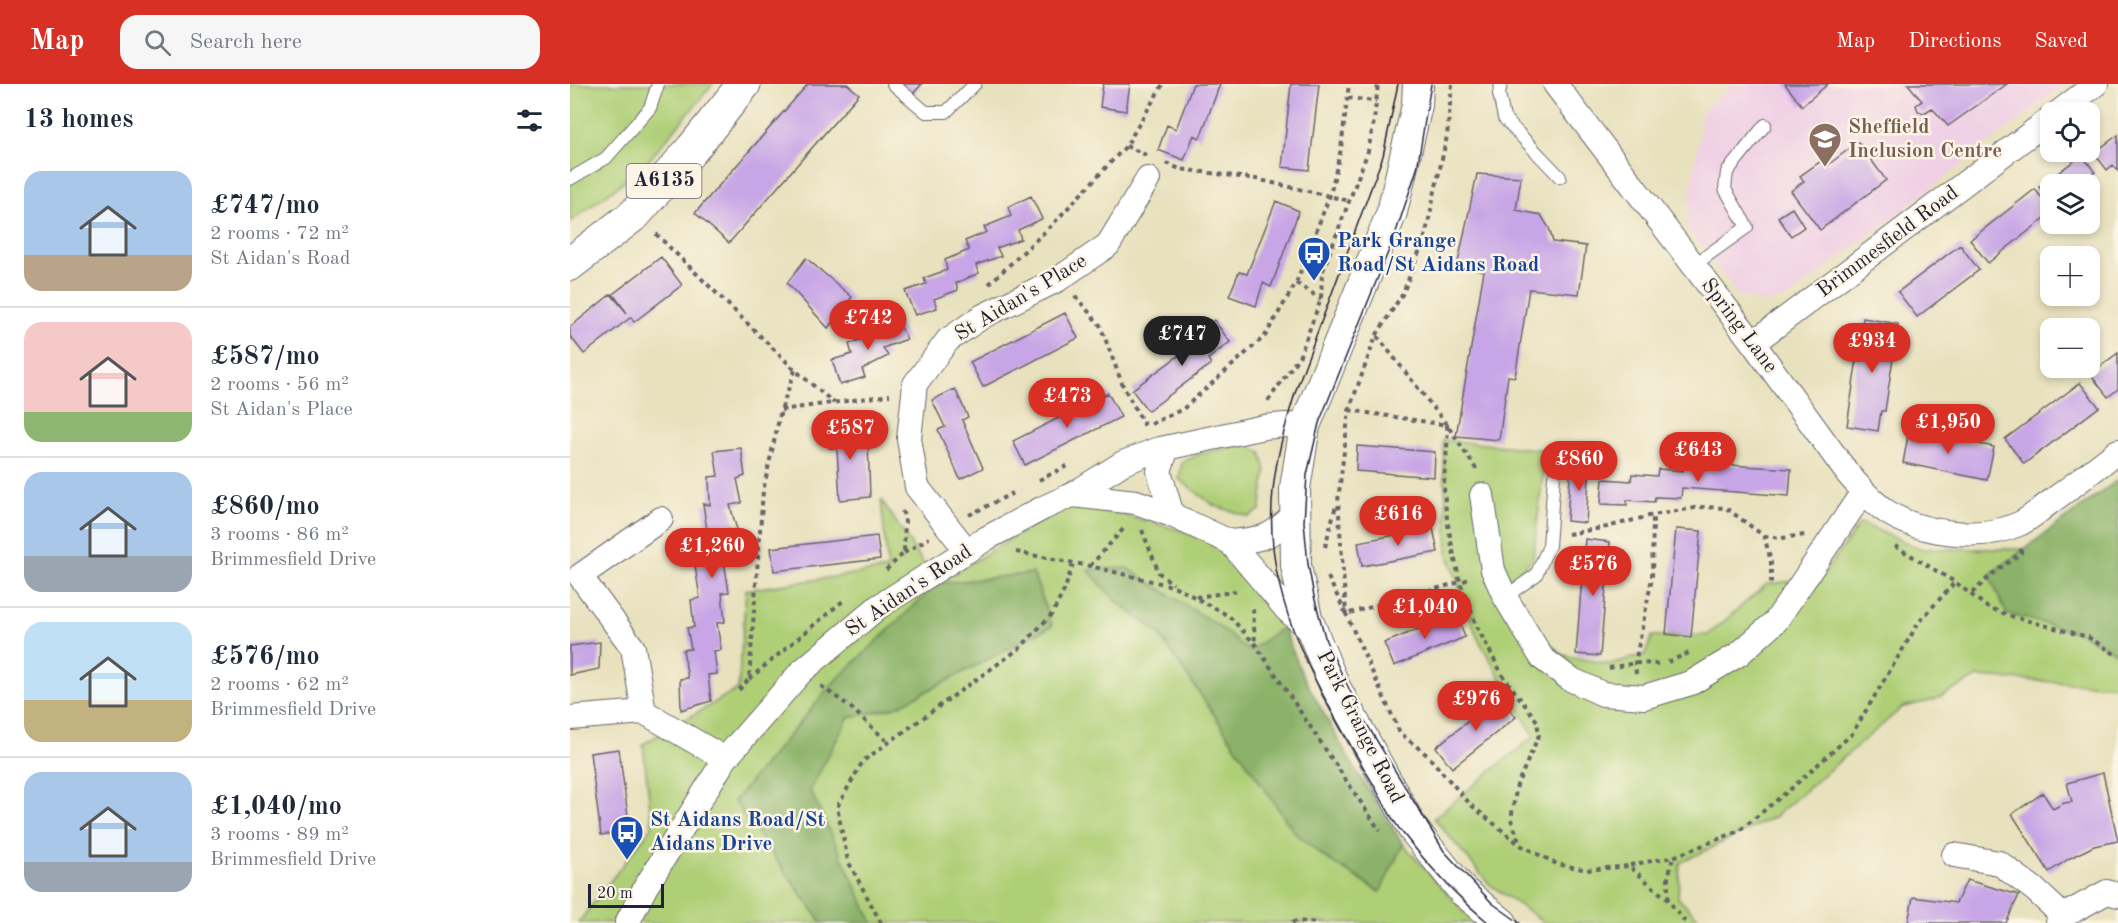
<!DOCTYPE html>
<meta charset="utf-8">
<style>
body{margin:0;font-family:"Old Standard TT",serif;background:#f6f6f7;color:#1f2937;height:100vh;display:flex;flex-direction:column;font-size:22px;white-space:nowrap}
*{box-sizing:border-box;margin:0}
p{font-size:20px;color:#747a83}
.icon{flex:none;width:33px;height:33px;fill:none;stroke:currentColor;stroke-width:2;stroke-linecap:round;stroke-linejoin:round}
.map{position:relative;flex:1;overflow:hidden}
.sheet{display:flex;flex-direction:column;background:#fff;width:570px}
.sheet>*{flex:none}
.fabs{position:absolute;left:1470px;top:18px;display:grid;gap:12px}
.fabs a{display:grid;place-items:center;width:60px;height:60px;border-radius:12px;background:#fff;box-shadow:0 3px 9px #0003;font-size:30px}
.scale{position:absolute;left:18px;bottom:15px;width:76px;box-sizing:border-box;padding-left:6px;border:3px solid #22223b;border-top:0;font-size:16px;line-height:21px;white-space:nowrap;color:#22223b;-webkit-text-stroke:4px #fcf5e5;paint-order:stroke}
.price{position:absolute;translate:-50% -51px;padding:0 14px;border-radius:21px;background:#d93025;color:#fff;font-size:20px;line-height:39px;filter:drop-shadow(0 2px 3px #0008)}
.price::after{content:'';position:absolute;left:50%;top:36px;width:18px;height:14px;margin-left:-9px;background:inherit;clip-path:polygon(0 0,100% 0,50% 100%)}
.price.on{background:#222;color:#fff}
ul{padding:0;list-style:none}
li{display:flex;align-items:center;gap:18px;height:150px;padding:0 24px}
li+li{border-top:2px solid #e0e1e3}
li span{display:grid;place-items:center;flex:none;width:168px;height:120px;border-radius:18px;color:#555}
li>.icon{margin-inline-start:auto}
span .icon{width:72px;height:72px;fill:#fffc;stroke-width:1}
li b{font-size:26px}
h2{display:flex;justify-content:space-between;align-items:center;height:72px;padding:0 24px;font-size:26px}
header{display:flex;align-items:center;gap:36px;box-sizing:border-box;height:84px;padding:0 30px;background:#d93025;color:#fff}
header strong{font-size:28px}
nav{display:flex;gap:33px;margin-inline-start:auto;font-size:21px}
.search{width:420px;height:54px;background:#f6f6f7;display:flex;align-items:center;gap:15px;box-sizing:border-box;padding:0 21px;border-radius:18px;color:#747a83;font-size:22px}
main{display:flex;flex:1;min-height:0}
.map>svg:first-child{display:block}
.built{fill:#f0d0e5}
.green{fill:#afcf77;stroke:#687859;stroke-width:1.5}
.forest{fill:#8bb268;stroke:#566a52;stroke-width:1.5}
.building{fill:#c8a5e6}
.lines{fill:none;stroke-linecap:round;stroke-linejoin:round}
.service-casing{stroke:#676569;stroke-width:14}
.minor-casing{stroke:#676569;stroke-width:26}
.tertiary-casing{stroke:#676569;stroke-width:32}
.primary-casing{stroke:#676569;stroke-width:35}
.path{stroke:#676569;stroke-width:4;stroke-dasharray:4.5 4.5;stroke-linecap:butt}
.service{stroke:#fff;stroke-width:12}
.minor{stroke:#fff;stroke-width:24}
.tertiary{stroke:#fff;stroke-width:30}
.primary{stroke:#fff;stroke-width:33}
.tram{stroke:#22223b;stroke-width:1.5}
.labels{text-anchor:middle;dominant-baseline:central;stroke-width:5;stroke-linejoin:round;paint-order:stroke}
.shield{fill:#fcf5e5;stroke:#63616e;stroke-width:1.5}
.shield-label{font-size:20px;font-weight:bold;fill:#22223b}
.education-label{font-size:21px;font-weight:bold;fill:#785e54;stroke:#fcf5e5;text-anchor:start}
.transit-label{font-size:21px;font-weight:bold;fill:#164399;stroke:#fcf5e5;text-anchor:start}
.street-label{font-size:21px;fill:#22223b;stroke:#fcf5e5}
</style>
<header>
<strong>Map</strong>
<div class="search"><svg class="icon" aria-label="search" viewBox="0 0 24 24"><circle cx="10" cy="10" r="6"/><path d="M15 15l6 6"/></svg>Search here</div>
<nav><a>Map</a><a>Directions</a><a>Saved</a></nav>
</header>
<main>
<section class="sheet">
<h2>13 homes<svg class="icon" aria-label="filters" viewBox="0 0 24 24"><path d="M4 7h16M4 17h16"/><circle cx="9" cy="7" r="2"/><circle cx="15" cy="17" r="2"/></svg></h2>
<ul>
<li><span style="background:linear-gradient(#a9c7e8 70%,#b9a48a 0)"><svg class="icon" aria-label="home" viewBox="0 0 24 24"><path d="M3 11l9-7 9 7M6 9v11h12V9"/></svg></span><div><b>£747/mo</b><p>2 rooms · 72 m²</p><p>St Aidan's Road</p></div></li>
<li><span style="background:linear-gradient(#f6c9c9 75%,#8fb573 0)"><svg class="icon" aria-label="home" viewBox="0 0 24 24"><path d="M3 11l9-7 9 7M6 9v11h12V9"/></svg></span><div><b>£587/mo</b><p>2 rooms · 56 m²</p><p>St Aidan's Place</p></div></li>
<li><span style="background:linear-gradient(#a9c7e8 70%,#9aa5b1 0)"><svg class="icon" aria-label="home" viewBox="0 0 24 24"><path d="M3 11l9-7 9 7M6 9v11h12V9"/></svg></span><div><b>£860/mo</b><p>3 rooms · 86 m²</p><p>Brimmesfield Drive</p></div></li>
<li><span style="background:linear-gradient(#bfe0f5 65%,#c2b280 0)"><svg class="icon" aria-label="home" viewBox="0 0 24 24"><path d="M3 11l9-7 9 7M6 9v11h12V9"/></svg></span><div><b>£576/mo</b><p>2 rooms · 62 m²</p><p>Brimmesfield Drive</p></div></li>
<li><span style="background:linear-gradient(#a9c7e8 75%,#9aa5b1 0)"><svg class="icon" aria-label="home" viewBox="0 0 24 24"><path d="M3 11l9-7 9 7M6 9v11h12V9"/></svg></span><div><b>£1,040/mo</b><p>3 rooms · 89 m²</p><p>Brimmesfield Drive</p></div></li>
</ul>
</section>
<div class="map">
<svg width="1548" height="839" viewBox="0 0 1548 839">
<rect width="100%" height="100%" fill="#fcf5e5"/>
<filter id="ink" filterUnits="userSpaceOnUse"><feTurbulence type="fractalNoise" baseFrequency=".0167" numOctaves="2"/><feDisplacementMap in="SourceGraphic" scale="12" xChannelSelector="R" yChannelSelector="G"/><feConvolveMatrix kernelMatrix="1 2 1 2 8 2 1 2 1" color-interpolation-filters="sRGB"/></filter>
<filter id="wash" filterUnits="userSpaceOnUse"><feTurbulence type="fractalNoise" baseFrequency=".008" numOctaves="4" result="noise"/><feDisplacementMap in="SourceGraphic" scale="24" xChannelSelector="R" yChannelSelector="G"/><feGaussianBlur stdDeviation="1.35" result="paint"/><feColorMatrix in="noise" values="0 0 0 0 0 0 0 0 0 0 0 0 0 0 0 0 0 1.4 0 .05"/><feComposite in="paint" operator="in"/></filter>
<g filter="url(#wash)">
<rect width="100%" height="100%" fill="#e8e1be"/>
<path class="built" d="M1162,0H1496L1218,214L1192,219L1169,212L1116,142L1133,26Z"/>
<path class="green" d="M0,0H143L73,83L0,138Z
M873,356L976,366L963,474L926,513L993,571L1039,580L1075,571L1082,552L1138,551L1197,500L1251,494L1290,439L1352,465H1454L1548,396V602L1408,593L1364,616L1333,623L1204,733L1110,779L1108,814L1134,839H975L919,800L864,734L964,652L907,553L878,471Z
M675,360L691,368L696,387L690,426L679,433L643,421L609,395L612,378L630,370Z
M311,415L367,500L502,417L613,447L674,471L706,499L713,543L679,568L647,541L545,516L589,550L724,748L754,773L809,808L833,760L894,828L907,839H303L240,706L278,634L326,623L482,542L463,489L367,500L262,600L164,717L252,839H8L82,743L73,660L168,605L176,506L318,485Z"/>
<path class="forest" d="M1548,396V570L1512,550L1436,529L1419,491Z
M557,484L647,541L679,567L713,543L732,590L779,675L833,760L810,808L754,773L724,748L589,550L545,516L518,486Z
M463,489L482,542L326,623L278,634L240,706L303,839H252L164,717L262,600L367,500Z"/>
<g id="blocks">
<path class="building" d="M238,0H277L289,10L159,159L125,129Z
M327,0H352L341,12Z
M533,0H560L556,27L530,23Z
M623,0H650L630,54L624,51L614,76L588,66L597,41L606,45Z
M721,0H749L739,86L712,83Z
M1215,0H1258L1232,22Z
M1338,0H1437L1378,42L1362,24L1354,29L1348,27L1346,21L1352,17Z
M1548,51V87L1543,81L1537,86L1524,69Z
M1288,58L1316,96L1250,146L1221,107L1234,97L1230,92L1254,75L1258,81Z
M1512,71L1525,88L1510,100H1480V118L1469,103Z
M907,90L951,93L946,126L971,131L979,144L983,158L1016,162L1009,210L959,205L945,293L938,292L929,356L886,352L914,187L887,183Z
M1465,105L1480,125V130L1418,179L1400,156Z
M461,112L472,135L448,146L451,155L427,164L431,172L406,181L409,189L386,199L388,206L364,215L367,224L345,231L335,207L356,200L354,194L377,186L375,176L399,166L395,157L417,148L414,143L441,132L438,123Z
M706,117L729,127L701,203L693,199L686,222L659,212L669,188L677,190Z
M1222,124L1234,143L1221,152L1208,133Z
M1390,161L1409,186L1347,233L1328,208Z
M91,173L112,201L64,238L61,233L14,270L0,252V243L41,210L57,229L43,210Z
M236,174L282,213L258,244L217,199Z
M495,229L508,254L413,303L400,278Z
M325,232L337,255L313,264L318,272L292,285L295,293L270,301L262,276L282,270L279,260L305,250L301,242Z
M1293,234L1328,240L1315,327H1311L1308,347L1277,342Z
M644,236L660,258L638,275L641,280L578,327L562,306L627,258L622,252Z
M1548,269V305L1538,313L1520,290Z
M1510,299L1529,323L1454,380L1435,355Z
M385,305L398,333L392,336L413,384L390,395L368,346L375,343L362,316Z
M538,309L551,333L455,381L443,357Z
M255,338H282L284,360L298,357L300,413L270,416L267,365L259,364Z
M1339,346L1424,363L1417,396L1333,379Z
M787,362L865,368L864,393L786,387Z
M171,364L175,392L167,395L172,419L160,421L167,446H157L162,477H154L159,508L152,509L155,538L147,539L151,566L144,567L147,590L138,591L141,617L111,626L110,595L118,594L113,566L121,565L117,544L124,543L121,516L130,514L125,482L135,481L129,447L137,446L133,420L140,421L139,393L148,392L144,367Z
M1001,378L1020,379L1016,439L997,437Z
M1113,378L1221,385L1219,412L1112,404L1111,414L1085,413L1084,418L1057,416V421L1031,420L1033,395L1061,397L1062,390L1087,392L1088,385L1113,387Z
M863,444L868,468L792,482L788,458Z
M1106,445L1131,447L1121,553L1096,550Z
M307,452L310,475L204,487L201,464Z
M1015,455L1040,458L1030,572L1006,570Z
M886,530L895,553L824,582L814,559Z
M30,558L29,585L0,591V562Z
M930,612L946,633L882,684L866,663Z
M49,665L60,747L31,751L20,669Z
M1533,689L1548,757L1524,762L1500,774L1479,788L1442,730L1473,709L1483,725L1494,719L1502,718L1497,699Z
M1397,796L1449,811L1436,839H1338L1343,813L1386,819Z"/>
</g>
</g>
<g filter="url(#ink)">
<use href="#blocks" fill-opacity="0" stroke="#676569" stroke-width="1.5"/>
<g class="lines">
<g class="service-casing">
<path id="service" d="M323,0L356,28H376L405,0
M931,0L929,10L934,34L990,93
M0,95L36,74L80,24L88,0
M1124,181L1177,143L1155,105L1157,88L1195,41
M935,513L966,491L979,462L984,392"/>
</g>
<g class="minor-casing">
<path id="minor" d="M985,0L1183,259L1278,390C1289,403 1302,418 1317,428C1351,450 1411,457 1449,440C1458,436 1467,428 1475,422C1500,404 1524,386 1548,367
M1489,28L1526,0
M1183,259L1480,35
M597,364L589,387L602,431
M502,411L566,418L602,431L660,458L717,526L743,549
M912,411L923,486L935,513L972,574L1000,595L1033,610L1074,613L1121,599L1169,570L1206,537L1293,408
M660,458C697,454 698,455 725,430
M397,467L347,403L339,355L345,300L378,256L413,232L487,196L538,161L578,95
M74,628L63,564L10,492L91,435
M0,634L74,628L155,675
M1384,771L1429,779L1464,805L1493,832
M57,839L75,804L155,675L231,588L308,523L417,454L473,424L502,411L553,379L586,366L694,343L715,341L735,342
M1488,839L1493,832L1537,808L1548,811"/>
</g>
<g class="tertiary-casing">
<path id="tertiary" d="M848,0L847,21L822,128L735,342L725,404L726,482L737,534L765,603L843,745L893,807L932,839"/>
</g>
<g class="primary-casing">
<path id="primary" d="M0,180L65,130L123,64L174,0"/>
</g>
<path class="path" d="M882,0L877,52L855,153L833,209L806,252L779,326L768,417L776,530L830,649L857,671L901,721L950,761L987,780L1017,786L1059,782L1098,816L1116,839
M778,14L806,17
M556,62L576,71
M596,79L610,85L686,95L780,117
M86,150L225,286L264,319
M742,157L760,165
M726,199L751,215
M419,200L481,142L556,62L593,0
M505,212L530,241L553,302L576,344
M807,252L877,341L908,388
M698,317L730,271L751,215L752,189L798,67L804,37L808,0
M211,326L320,311
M779,326L877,341C879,364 874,380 874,402C875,434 883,467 890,498L900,495
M581,340L613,325L695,252L726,199L760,111L771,65L779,0
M312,356L310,345L315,332
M469,396L499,381
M399,431L443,409
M572,446L589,489L603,500
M998,450L1037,443L1083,431L1130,423L1156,424L1194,452L1201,477V500
M1194,452L1212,454L1235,451
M1325,462L1385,498L1417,523L1444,533L1518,553L1548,572
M755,463L766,421
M446,468L520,482L606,503L659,532L685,560L810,747
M334,469L359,454
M520,482L556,442
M316,486L334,469L335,434L332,427
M758,493L776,530L890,498L907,543L933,592L967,637L969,651L947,701L941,735L950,760
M1402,509L1426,487L1451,469V464
M626,513L670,507
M683,525L685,559
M1098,578L1119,569
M1039,584L1065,579L1091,580
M1066,590L1065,579L1082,494L1083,431
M179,595L273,517
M251,602L279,622L319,659
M169,606L179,595L193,407L211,326L225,286
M1060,781L1103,773L1169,747L1223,703L1282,650L1349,538L1385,498
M1098,815V794L1103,773
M311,839L278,777L267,723L293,677L450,564L482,530L495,505L503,479
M722,839L726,837L749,839"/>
<use href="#service" class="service"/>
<use href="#minor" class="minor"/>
<use href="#tertiary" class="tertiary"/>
<use href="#primary" class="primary"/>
<path class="tram" d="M828,0L813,72L727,303C710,357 697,406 703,463C711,544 756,619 796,688C808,707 818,730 831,747C857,780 887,813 919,839
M861,0L847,85L825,151L749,339L737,391L734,438L738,480L744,512L756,557L793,634L874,767L922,819L950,839"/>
</g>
</g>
<defs>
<g id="school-pin" transform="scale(1.725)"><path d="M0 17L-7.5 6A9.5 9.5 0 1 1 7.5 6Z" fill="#8d6e63" stroke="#fcf5e5"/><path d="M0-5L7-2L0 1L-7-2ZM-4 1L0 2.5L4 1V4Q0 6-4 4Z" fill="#fff"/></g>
<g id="bus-pin" transform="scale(1.725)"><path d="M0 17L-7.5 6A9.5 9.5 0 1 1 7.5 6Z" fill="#1a4fb4" stroke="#fcf5e5"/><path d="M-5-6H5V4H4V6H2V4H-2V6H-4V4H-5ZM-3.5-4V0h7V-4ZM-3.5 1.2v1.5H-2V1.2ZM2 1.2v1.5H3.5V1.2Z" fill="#fff"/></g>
</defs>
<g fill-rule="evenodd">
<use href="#school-pin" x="1255" y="55"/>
<use href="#bus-pin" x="744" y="169"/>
<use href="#bus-pin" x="57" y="748"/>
</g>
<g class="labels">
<rect class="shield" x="56.5" y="80" width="75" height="34" rx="4.5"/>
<g class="shield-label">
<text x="94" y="97">A6135</text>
</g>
<g class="education-label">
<text x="1278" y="43">Sheffield<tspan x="1278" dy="24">Inclusion Centre</tspan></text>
</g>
<g class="transit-label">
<text x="767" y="157">Park Grange<tspan x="767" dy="24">Road/St Aidans Road</tspan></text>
<text x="80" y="736">St Aidans Road/St<tspan x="80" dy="24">Aidans Drive</tspan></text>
</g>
<g class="street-label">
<text transform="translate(1318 158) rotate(-37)">Brimmesfield Road</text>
<text transform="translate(451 214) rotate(-31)">St Aidan's Place</text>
<text transform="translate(1169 242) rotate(53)">Spring Lane</text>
<text transform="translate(339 507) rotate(-34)">St Aidan's Road</text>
<text transform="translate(790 643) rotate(63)">Park Grange Road</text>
</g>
</g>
</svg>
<div class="fabs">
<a><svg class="icon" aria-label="locate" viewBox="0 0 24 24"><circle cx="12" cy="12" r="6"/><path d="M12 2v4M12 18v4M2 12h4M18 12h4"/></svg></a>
<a><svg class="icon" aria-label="layers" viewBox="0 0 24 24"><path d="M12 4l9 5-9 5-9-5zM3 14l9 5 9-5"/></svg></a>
<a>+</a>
<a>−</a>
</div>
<div class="scale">20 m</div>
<b class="price" style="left:298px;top:267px">£742</b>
<b class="price on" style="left:612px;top:283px">£747</b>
<b class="price" style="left:1302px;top:290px">£934</b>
<b class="price" style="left:497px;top:345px">£473</b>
<b class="price" style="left:1378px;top:371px">£1,950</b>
<b class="price" style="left:280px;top:377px">£587</b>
<b class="price" style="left:1128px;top:399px">£643</b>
<b class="price" style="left:1009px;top:408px">£860</b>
<b class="price" style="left:828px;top:463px">£616</b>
<b class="price" style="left:142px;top:495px">£1,260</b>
<b class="price" style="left:1023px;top:513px">£576</b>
<b class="price" style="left:855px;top:556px">£1,040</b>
<b class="price" style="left:906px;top:648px">£976</b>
</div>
</main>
